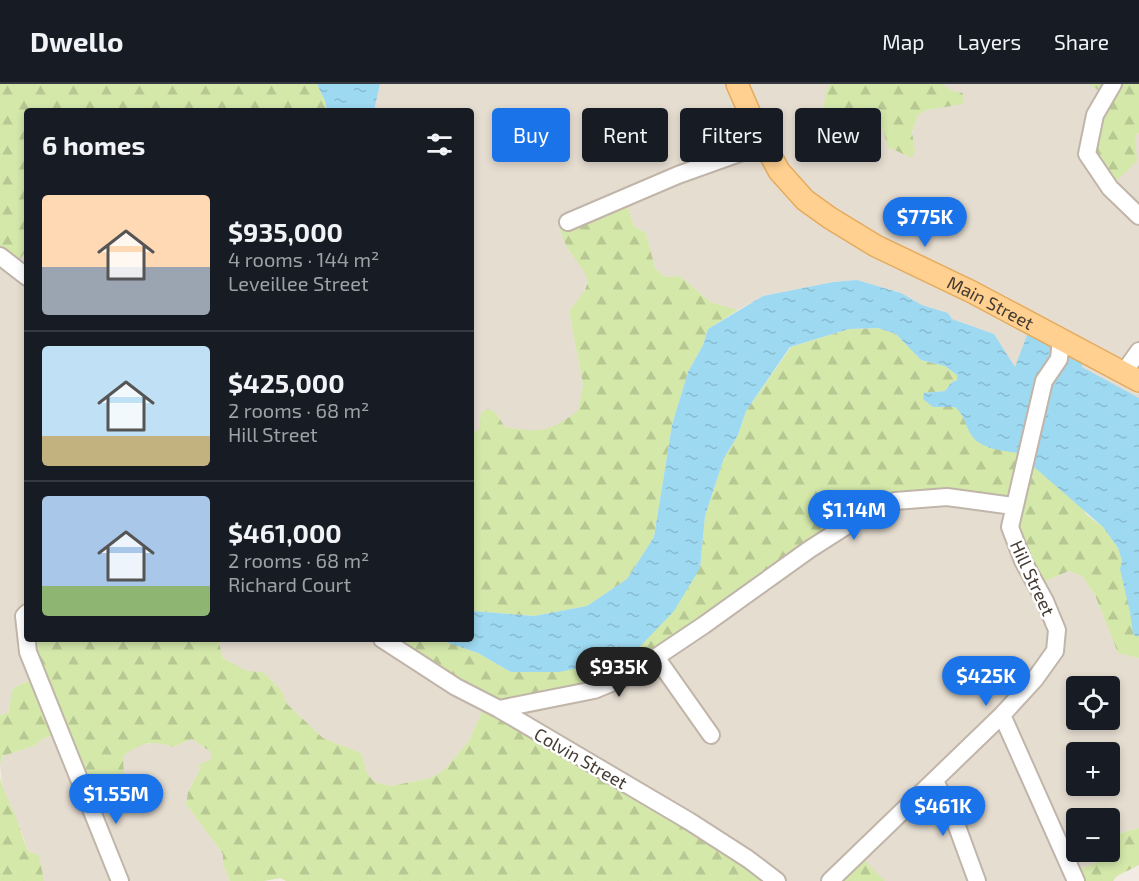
<!DOCTYPE html>
<meta charset="utf-8">
<style>
body{margin:0;font-family:"Exo 2",sans-serif;background:#242831;color:#f1f3f6;height:100vh;display:flex;flex-direction:column;font-size:22px;white-space:nowrap}
*{box-sizing:border-box;margin:0}
p{font-size:20px;color:#9ea1a6}
.icon{flex:none;width:33px;height:33px;fill:none;stroke:currentColor;stroke-width:2;stroke-linecap:round;stroke-linejoin:round}
.map{position:relative;flex:1;overflow:hidden}
.details{position:absolute;left:24px;top:24px;width:450px;height:534px;display:flex;flex-direction:column;background:#171b24;border-radius:6px;box-shadow:0 3px 9px #0003}
.details>*{flex:none}
.guide{position:absolute;left:492px;top:24px;width:556px;height:54px;display:flex;gap:12px}
.fabs{position:absolute;left:1066px;top:592px;display:grid;gap:12px}
.fabs a{display:grid;place-items:center;width:54px;height:54px;border-radius:6px;background:#171b24;box-shadow:0 3px 9px #0003;font-size:30px}
.price{position:absolute;translate:-50% -51px;padding:0 14px;border-radius:21px;background:#1a73e8;color:#fff;font-size:20px;line-height:39px;filter:drop-shadow(0 2px 3px #0008)}
.price::after{content:'';position:absolute;left:50%;top:36px;width:18px;height:14px;margin-left:-9px;background:inherit;clip-path:polygon(0 0,100% 0,50% 100%)}
.price.on{background:#222;color:#fff}
ul{padding:0;list-style:none}
li{display:flex;align-items:center;gap:18px;height:150px;padding:0 18px}
li+li{border-top:2px solid #363941}
li span{display:grid;place-items:center;flex:none;width:168px;height:120px;border-radius:6px;color:#555}
li>.icon{margin-inline-start:auto}
span .icon{width:72px;height:72px;fill:#fffc;stroke-width:1}
li b{font-size:26px}
h2{display:flex;justify-content:space-between;align-items:center;height:72px;padding:0 18px;font-size:26px}
.pill{padding:0 21px;border-radius:6px;background:#171b24;box-shadow:0 3px 9px #0003;font-size:21px;line-height:54px}
.pill.on{background:#1a73e8;color:#fff}
header{display:flex;align-items:center;gap:36px;box-sizing:border-box;height:84px;padding:0 30px;background:#171b24;border-bottom:2px solid #363941}
header strong{font-size:28px}
nav{display:flex;gap:33px;margin-inline-start:auto;font-size:21px}
.map>svg:first-child{display:block}
.residential{fill:#e6ddd1;fill-rule:evenodd}
.forest{fill:url(#forest-firs)}
.water{fill:url(#water-ripples)}
.lines{fill:none;stroke-linecap:round;stroke-linejoin:round}
.minor-casing{stroke:#c0b5a8;stroke-width:20}
.major-casing{stroke:#e5ab5d;stroke-width:24}
.minor{stroke:#fff;stroke-width:16}
.major{stroke:#ffd08f;stroke-width:21}
.labels{text-anchor:middle;dominant-baseline:central;stroke-width:5;stroke-linejoin:round;paint-order:stroke}
.street-label{font-size:18px;fill:#443b33;stroke:#fff}
</style>
<header>
<strong>Dwello</strong>
<nav><a>Map</a><a>Layers</a><a>Share</a></nav>
</header>
<div class="map">
<svg width="1139" height="797" viewBox="0 0 1139 797">
<defs>
<pattern id="forest-firs" width="22" height="20" patternUnits="userSpaceOnUse" patternTransform="scale(1.5)"><rect width="22" height="20" fill="#d4e8aa"/><path d="M5 1l3.5 6h-7zM16 11l3.5 6h-7z" fill="#b7c893"/></pattern>
<pattern id="water-ripples" width="26" height="14" patternUnits="userSpaceOnUse" patternTransform="scale(1.5)"><rect width="26" height="14" fill="#9dd9f1"/><path d="M2 4q2-2 4 0t4 0M15 11q2-2 4 0t4 0" fill="none" stroke="#88bbcf"/></pattern>
</defs>
<rect width="100%" height="100%" fill="#f2ebe3"/>
<path class="residential" d="M380,0H830L827,5L823,26L845,40L867,33L878,32L883,47L915,67L912,48L918,31L927,26L963,19L942,0H1089L1105,10L1135,52L1139,49V320L1081,289L1083,278L1030,243L1015,284L994,250L952,235L948,229L922,221L901,209L857,196L833,198L763,212L738,226L710,218L680,192L665,193L655,184L646,149L634,142L625,116L568,166L584,184L588,194L583,210L569,227L583,301L578,328L560,341L533,348L505,343L495,328L481,329L479,346L471,351V27H374Z
M27,166V529L37,593L13,604L8,629L0,631V170L16,180Z
M893,416L1013,420L1041,499L1069,487L1082,492L1095,511L1118,568L1139,574V744L1110,752V735H1077V768H1102L1099,777L1071,790L1073,797H781L508,622ZM1077,603H1110V636H1077ZM1077,669H1110V702H1077Z
M221,555H382L486,618L469,657L443,687L430,694L391,702L374,698L367,689L361,669L323,654L287,620L281,606L223,574L219,559Z
M59,649L87,705L111,693L123,672L134,662L160,658L173,663L192,655L211,668V675L201,683L188,708L186,720L223,770V780L230,797H44L39,772L29,768L13,726L3,708L0,680L3,672L34,662L42,655Z"/>
<path class="forest" d="M0,0H317L325,17L327,27H27V166L16,180L0,170Z
M830,0H942L952,7L963,9V20L927,26L918,31L912,48L915,67L912,74L888,63L878,32L867,33L845,40L823,25L827,5Z
M1089,0H1139V49L1135,52L1137,77L1112,101L1109,100L1090,55L1104,10Z
M625,116L634,142L646,149L655,184L665,193L680,192L710,218L738,226L708,245L703,261L688,288L672,341L654,453L627,495L587,522L534,532L471,527V351L479,345L481,328L488,325L495,328L505,343C540,349 549,348 578,327L583,301L569,227C594,197 592,197 570,168C564,159 561,147 557,137L565,133Z
M878,244L896,250L921,276L945,282L958,291L957,296L951,299L945,307L924,309L933,323H955L1024,369L1067,403L1087,431L1103,443L1118,464L1129,499L1139,513V574L1118,569L1095,511L1082,492L1069,487L1041,499L1021,471L1013,424L893,416L626,591L508,622L781,797H286L280,794L264,797H230L223,780V770L186,720L188,708L201,683L196,682L211,675V668L192,655L173,663C154,655 139,659 123,672L124,694L111,693L87,705L59,649L42,655L34,662L3,672L0,680V631L8,629L13,604L37,593L27,555H221L219,559L223,574L247,587L263,588L281,606L287,620L323,654L361,669L367,689L374,698L391,702L430,694L443,687L469,657L486,618L382,555H437L478,569L511,588L700,484L705,432L724,374L738,351L746,327L791,263L849,245Z
M0,693C3,707 7,713 13,726C19,739 22,754 29,768L39,771L44,797H0Z
M1139,744V781L1117,792L1113,797H1073L1070,790L1099,777L1102,768H1110V752Z
M859,771L885,797H828Z"/>
<path class="water" d="M317,0H380L374,27H327L325,17Z
M857,196L901,209L922,221L948,229L952,235L994,250L1015,283L1030,243L1083,278L1082,283L1139,314V551L1137,553L1133,550L1130,528L1120,485L1122,477L1118,464L1103,443L1018,369C1004,367 981,365 972,352C965,342 965,331 955,323H933L923,315L924,309L945,307L951,299L957,296V291L945,282L921,276L896,250L878,244L849,245L790,263L746,327L738,351L724,374L705,432L700,484L674,527L629,574L559,588H511L478,569L437,555H471V527L534,532L587,522L627,495L654,453L672,341L688,288L703,261L708,245L763,212L833,198Z"/>
<g class="lines">
<g class="minor-casing">
<path id="minor" d="M1113,0L1095,31L1087,70L1110,104L1139,132
M568,138L678,91L765,60
M0,172L27,193
M1124,288L1139,267
M27,529L24,532L28,568L120,797
M382,555L456,603L499,625L689,737L748,775L777,797
M656,573L711,651
M499,625L594,606L628,592L704,541L810,465L857,435L895,417L947,413L1013,422
M1002,631L1076,797
M935,697L955,737L977,797
M830,797L1002,631L1035,595L1055,567L1057,546L1045,517L1023,477L1010,443L1044,297L1059,275L1061,255"/>
</g>
<g class="major-casing">
<g id="major">
<path id="s1" d="M737,0L758,48L779,87L805,116L830,134L876,162L972,208L1139,297"/>
</g>
</g>
<use href="#minor" class="minor"/>
<use href="#major" class="major"/>
</g>
<g class="labels">
<g class="street-label">
<text stroke="none"><textPath href="#s1" startOffset="348">Main Street</textPath></text>
<text transform="translate(1033 494) rotate(65)">Hill Street</text>
<text transform="translate(581 674) rotate(30)">Colvin Street</text>
</g>
</g>
</svg>
<div class="fabs">
<a><svg class="icon" aria-label="locate" viewBox="0 0 24 24"><circle cx="12" cy="12" r="6"/><path d="M12 2v4M12 18v4M2 12h4M18 12h4"/></svg></a>
<a>+</a>
<a>−</a>
</div>
<b class="price" style="left:925px;top:164px">$775K</b>
<b class="price" style="left:854px;top:457px">$1.14M</b>
<b class="price on" style="left:619px;top:614px">$935K</b>
<b class="price" style="left:986px;top:623px">$425K</b>
<b class="price" style="left:116px;top:741px">$1.55M</b>
<b class="price" style="left:943px;top:753px">$461K</b>
<div class="guide">
<a class="pill on">Buy</a>
<a class="pill">Rent</a>
<a class="pill">Filters</a>
<a class="pill">New</a>
</div>
<section class="details">
<h2>6 homes<svg class="icon" aria-label="filters" viewBox="0 0 24 24"><path d="M4 7h16M4 17h16"/><circle cx="9" cy="7" r="2"/><circle cx="15" cy="17" r="2"/></svg></h2>
<ul>
<li><span style="background:linear-gradient(#ffd9b3 60%,#9aa5b1 0)"><svg class="icon" aria-label="home" viewBox="0 0 24 24"><path d="M3 11l9-7 9 7M6 9v11h12V9"/></svg></span><div><b>$935,000</b><p>4 rooms · 144 m²</p><p>Leveillee Street</p></div></li>
<li><span style="background:linear-gradient(#bfe0f5 75%,#c2b280 0)"><svg class="icon" aria-label="home" viewBox="0 0 24 24"><path d="M3 11l9-7 9 7M6 9v11h12V9"/></svg></span><div><b>$425,000</b><p>2 rooms · 68 m²</p><p>Hill Street</p></div></li>
<li><span style="background:linear-gradient(#a9c7e8 75%,#8fb573 0)"><svg class="icon" aria-label="home" viewBox="0 0 24 24"><path d="M3 11l9-7 9 7M6 9v11h12V9"/></svg></span><div><b>$461,000</b><p>2 rooms · 68 m²</p><p>Richard Court</p></div></li>
</ul>
</section>
</div>
